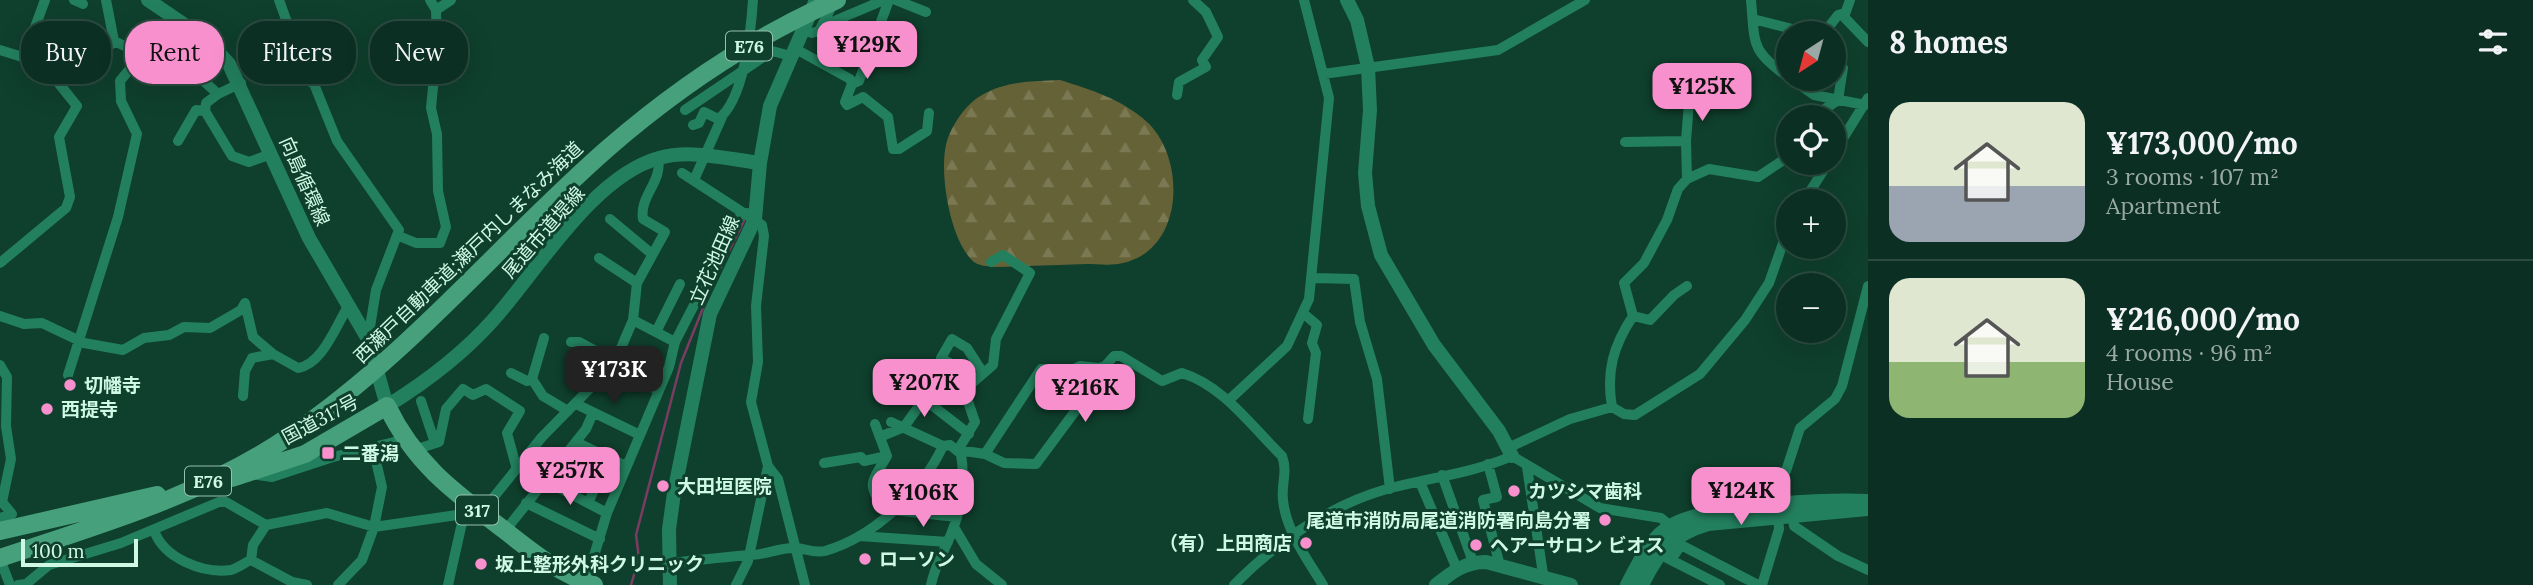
<!DOCTYPE html>
<meta charset="utf-8">
<style>
body{margin:0;font-family:Lora,"Noto Sans JP",serif;background:#193b2f;color:#f1f3f6;height:100vh;display:flex;flex-direction:column;font-size:26px;white-space:nowrap}
*{box-sizing:border-box;margin:0}
p{font-size:23px;color:#9aa9a5}
.icon{flex:none;width:38px;height:38px;fill:none;stroke:currentColor;stroke-width:2;stroke-linecap:round;stroke-linejoin:round}
.map{position:relative;flex:1;overflow:hidden}
.details{display:flex;flex-direction:column;background:#0b2f22;width:665px}
.details>*{flex:none}
.top-card{position:absolute;left:21px;top:21px;width:665px;height:63px;display:flex;gap:14px}
.needle{width:46px;rotate:216deg}
.buttons{position:absolute;left:1776px;top:21px;display:grid;gap:14px}
.buttons a{display:grid;place-items:center;width:70px;height:70px;border-radius:50%;background:#0b2f22;box-shadow:0 7px 28px #0002,0 0 0 2px #2b4a40;font-size:35px}
.scale{position:absolute;left:21px;bottom:18px;width:117px;box-sizing:border-box;padding-left:7px;border:4px solid #cff9e5;border-top:0;font-size:19px;line-height:24px;white-space:nowrap;color:#cff9e5;-webkit-text-stroke:5px #0f3f2d;paint-order:stroke}
.price{position:absolute;translate:-50% -60px;padding:0 16px;border-radius:14px;background:#f790cd;color:#111;font-size:23px;line-height:46px;filter:drop-shadow(0 2px 4px #0008)}
.price::after{content:'';position:absolute;left:50%;top:42px;width:21px;height:16px;margin-left:-10px;background:inherit;clip-path:polygon(0 0,100% 0,50% 100%)}
.price.active{background:#222;color:#fff}
ul{padding:0;list-style:none}
li{display:flex;align-items:center;gap:21px;height:175px;padding:0 21px}
li+li{border-top:2px solid #2b4a40}
li span{display:grid;place-items:center;flex:none;width:196px;height:140px;border-radius:21px;color:#555}
li>.icon{margin-inline-start:auto}
span .icon{width:84px;height:84px;fill:#fffc;stroke-width:1}
li b{font-size:30px}
h2{display:flex;justify-content:space-between;align-items:center;height:84px;padding:0 21px;font-size:30px}
.chip{padding:0 24px;border-radius:28px;background:#0b2f22;box-shadow:0 7px 28px #0002,0 0 0 2px #2b4a40;font-size:24px;line-height:63px}
.chip.active{background:#f790cd;color:#111}
main{display:flex;flex:1;min-height:0}
.map>svg:first-child{display:block}
.forest{fill:url(#forest-firs)}
.lines{fill:none;stroke-linecap:round;stroke-linejoin:round}
.stream{stroke:#7b3c62;stroke-width:2.5}
.street{stroke:#23805f;stroke-width:10}
.secondary{stroke:#23805f;stroke-width:14}
.highway{stroke:#46a07c;stroke-width:18}
.poi-dot{fill:#f790cd;stroke:#0f3f2d;stroke-width:2.5}
.labels{text-anchor:middle;dominant-baseline:central;stroke-width:6;stroke-linejoin:round;paint-order:stroke}
.shield{fill:#0f3f2d;stroke:#95c1ae;stroke-width:2}
.shield-label{font-size:18px;font-weight:bold;fill:#cff9e5}
.street-label{font-size:19px;fill:#cff9e5;stroke:#0f3f2d}
.poi-label{font-size:19px;font-weight:bold;fill:#cff9e5;stroke:#0f3f2d;text-anchor:start}
</style>
<main>
<div class="map">
<svg width="1868" height="585" viewBox="0 0 1868 585">
<defs>
<pattern id="forest-firs" width="22" height="20" patternUnits="userSpaceOnUse" patternTransform="scale(1.75)"><rect width="22" height="20" fill="#666237"/><path d="M5 1l3.5 6h-7zM16 11l3.5 6h-7z" fill="#7b7954"/></pattern>
</defs>
<rect width="100%" height="100%" fill="#0f3f2d"/>
<path class="forest" d="M1060,80C1091,90 1122,99 1147,122C1186,158 1185,249 1123,263C1112,266 1097,264 1086,264C1055,265 1025,266 994,267C988,266 979,266 974,262C950,242 938,170 947,141C953,123 966,104 982,95C1005,81 1034,81 1060,80Z"/>
<g class="lines">
<path class="stream" d="M631,585L639,558L636,535L681,363L713,283L744,221"/>
<path class="street" d="M74,0L83,4
M106,0L114,41L142,54L185,25
M279,0L296,47L302,76L314,84L337,141L399,230L376,290L370,327L363,330
M430,0L436,10
M896,0L926,12
M1751,0C1755,44 1750,50 1788,77
M1850,0L1844,17L1868,42
M1753,19L1808,33
M825,25L884,0
M802,30L812,33L819,31L833,4
M1824,33L1838,15L1845,13
M794,48L850,79L852,84L845,102L847,105L863,97L888,117L893,149H899L927,131L929,113
M0,50L32,60L52,75L59,73L72,57L101,55L114,41
M24,57L45,0
M1323,74L1498,50L1585,0
M198,76L218,94L241,83
M1791,79L1814,95L1865,105
M852,84L859,81L889,0
M1177,95L1179,82L1206,67L1202,60L1218,37L1206,12L1193,0
M685,110L772,51L791,56
M205,111L232,156L249,162L271,154
M1813,117L1838,100L1843,68L1834,54
M693,125L699,123L704,112L718,119C744,101 751,30 753,0
M178,141L196,110L205,111L206,103L218,94
M1686,141L1689,102
M1625,142L1686,141L1687,179
M1834,153L1868,98
M682,173L762,225L764,236L756,306L758,362L751,402L768,466L778,479L805,585
M694,180L722,117
M1804,201L1828,163
M610,219L652,254
M399,236L416,243H440L446,227L438,191L437,134L431,108L437,45L436,10L451,0
M599,258L637,283
M991,262L1003,255L1030,273L996,339L993,365L964,390L975,422L958,450L985,454L1041,369L1069,371L1080,366L1099,368L1105,366L1114,356H1121L1162,381L1182,373C1224,386 1252,427 1282,456C1288,472 1281,484 1283,500C1286,531 1307,559 1323,585
M0,263L66,208L70,197L59,137L77,106L52,75
M1313,278L1354,279L1360,322L1377,379L1390,489
M245,303L253,337L273,354
M1303,313L1317,325L1312,343L1316,353L1308,419
M0,316L24,324L42,323L84,343L123,350L144,338L169,335L184,327L210,328L241,310L245,303
M1633,316L1650,320L1674,295L1687,286
M633,320L675,342L740,216L747,213
M656,332L680,284
M544,338L532,379L543,396L568,411
M571,342H579L610,359V368L658,390
M610,359L621,348L633,320L637,283L665,232L643,219C639,196 663,182 658,158
M0,365L7,377L6,426L11,459L2,502L12,514L0,518
M511,373L527,381L532,379
M68,375L118,217L137,134L121,101L120,81L142,54
M962,382L954,376L950,363L941,358L952,339L967,348L983,373
M964,390L956,382L927,378L924,399L969,434
M243,396L245,371L252,358L273,354L298,368C323,364 336,325 349,305
M1229,400L1287,346L1309,299L1329,98L1304,0
M421,401L435,443
M576,404L638,434
M1612,407C1606,372 1613,346 1633,316L1624,283L1644,263L1667,220L1678,189L1687,179L1709,169L1758,177L1788,157
M891,422L943,446
M875,424L887,456C867,489 869,483 887,514
M882,436L904,427L924,399
M576,442L626,466
M1508,448L1570,419L1612,407L1624,414L1635,415L1700,374L1745,320L1769,283L1788,229
M414,450L439,442L446,409L463,389L473,395L486,389L520,411L507,433L516,466
M985,454L1004,463L1036,464L1096,383L1099,368
M824,463L861,457L864,461L887,456
M1488,464L1497,497L1483,500L1500,566
M1527,467L1543,574L1540,578
M251,474L272,477L333,457L406,439
M1442,475L1473,562
M544,480L607,513
M1420,482L1457,569
M526,503L600,539
M588,503L609,458
M1766,507L1765,501L1786,471L1800,428L1835,399L1842,386L1868,286
M893,510L956,517
M481,513L542,437L610,368
M1792,514L1794,526L1838,556L1868,570
M266,525L253,545L251,560L292,582L307,585
M954,527L976,564L1002,585
M154,530C163,558 203,574 231,570C238,568 244,563 251,560
M505,531L586,429L593,413
M859,536L948,542
M1667,558L1720,585
M0,559L10,585
M1671,560L1681,545L1758,585
M670,563C697,560 725,557 751,555C764,555 779,548 793,548C804,547 812,554 825,551C874,537 922,491 943,446L950,445L961,454C965,478 962,506 953,529C946,549 935,564 931,585
M586,582L607,513L669,367L675,342
M18,585L26,584L49,565L121,543L219,502H226L266,525L327,513L374,527L464,514L470,505
M338,585L362,560L374,527L382,487L373,448
M448,585L464,514
M736,585L748,561L768,466
M1234,585C1275,543 1330,505 1387,489C1428,478 1473,473 1512,456L1600,508L1661,518L1673,528
M1762,585L1779,529L1778,516"/>
<path class="secondary" d="M148,0L207,40L229,64L309,238L368,339L387,406C426,382 463,354 494,319C537,271 593,176 659,158C691,149 728,159 760,163
M1347,0L1357,20L1368,67L1370,110L1365,173L1368,206L1381,255L1434,345L1499,431L1512,456
M670,585L669,529L674,493L710,314L755,219L760,163L770,106L816,0
M1436,585C1452,572 1465,562 1486,562L1571,585
M1627,585C1638,564 1650,537 1672,525C1706,505 1826,499 1868,501
M1642,585C1659,551 1671,535 1708,524L1867,509"/>
<path class="highway" d="M232,478L305,454L387,406C415,464 454,492 503,529C532,552 558,573 594,585
M0,531L157,495
M0,558C99,525 204,495 291,435C410,354 500,243 607,149C676,89 753,37 837,0"/>
</g>
<g class="poi-dot">
<circle cx="70" cy="385" r="7"/>
<circle cx="47" cy="409" r="7"/>
<rect x="321" y="446" width="14" height="14" rx="3.5"/>
<circle cx="663" cy="486" r="7"/>
<circle cx="1514" cy="491" r="7"/>
<circle cx="1605" cy="520" r="7"/>
<circle cx="1306" cy="543" r="7"/>
<circle cx="1476" cy="545" r="7"/>
<circle cx="865" cy="559" r="7"/>
<circle cx="481" cy="564" r="7"/>
</g>
<g class="labels">
<g class="shield">
<rect x="726" y="31.5" width="46" height="29" rx="5"/>
<rect x="185" y="466.5" width="46" height="29" rx="5"/>
<rect x="456" y="495.5" width="42" height="29" rx="5"/>
</g>
<g class="shield-label">
<text x="749" y="46">E76</text>
<text x="208" y="481">E76</text>
<text x="477" y="510">317</text>
</g>
<g class="street-label">
<text transform="translate(305 181) rotate(66)">向島循環線</text>
<text transform="translate(543 232) rotate(-49)">尾道市道堤線</text>
<text transform="translate(468 252) rotate(-44)">西瀬戸自動車道;瀬戸内しまなみ海道</text>
<text transform="translate(714 260) rotate(-66)">立花池田線</text>
<text transform="translate(320 419) rotate(-28)">国道317号</text>
</g>
<g class="poi-label">
<text x="84" y="385">切幡寺</text>
<text x="61" y="409">西提寺</text>
<text x="342" y="453">二番潟</text>
<text x="677" y="486">大田垣医院</text>
<text x="1528" y="491">カツシマ歯科</text>
<text x="1591" y="520" text-anchor="end">尾道市消防局尾道消防署向島分署</text>
<text x="1292" y="543" text-anchor="end">（有）上田商店</text>
<text x="1490" y="545">ヘアーサロン ビオス</text>
<text x="879" y="559">ローソン</text>
<text x="495" y="564">坂上整形外科クリニック</text>
</g>
</g>
</svg>
<div class="buttons">
<a><svg class="needle" viewBox="-14 -14 28 28"><path d="M0-13l5 13h-10z" fill="#e53935"/><path d="M0 13l5-13h-10z" fill="#9aa9a5"/></svg></a>
<a><svg class="icon" aria-label="locate" viewBox="0 0 24 24"><circle cx="12" cy="12" r="6"/><path d="M12 2v4M12 18v4M2 12h4M18 12h4"/></svg></a>
<a>+</a>
<a>−</a>
</div>
<div class="scale">100 m</div>
<b class="price" style="left:867px;top:81px">¥129K</b>
<b class="price" style="left:1702px;top:123px">¥125K</b>
<b class="price active" style="left:614px;top:406px">¥173K</b>
<b class="price" style="left:924px;top:419px">¥207K</b>
<b class="price" style="left:1085px;top:424px">¥216K</b>
<b class="price" style="left:570px;top:507px">¥257K</b>
<b class="price" style="left:1741px;top:527px">¥124K</b>
<b class="price" style="left:923px;top:529px">¥106K</b>
<div class="top-card">
<a class="chip">Buy</a>
<a class="chip active">Rent</a>
<a class="chip">Filters</a>
<a class="chip">New</a>
</div>
</div>
<section class="details">
<h2>8 homes<svg class="icon" aria-label="filters" viewBox="0 0 24 24"><path d="M4 7h16M4 17h16"/><circle cx="9" cy="7" r="2"/><circle cx="15" cy="17" r="2"/></svg></h2>
<ul>
<li><span style="background:linear-gradient(#dfe7d0 60%,#9aa5b1 0)"><svg class="icon" aria-label="home" viewBox="0 0 24 24"><path d="M3 11l9-7 9 7M6 9v11h12V9"/></svg></span><div><b>¥173,000/mo</b><p>3 rooms · 107 m²</p><p>Apartment</p></div></li>
<li><span style="background:linear-gradient(#dfe7d0 60%,#8fb573 0)"><svg class="icon" aria-label="home" viewBox="0 0 24 24"><path d="M3 11l9-7 9 7M6 9v11h12V9"/></svg></span><div><b>¥216,000/mo</b><p>4 rooms · 96 m²</p><p>House</p></div></li>
</ul>
</section>
</main>
